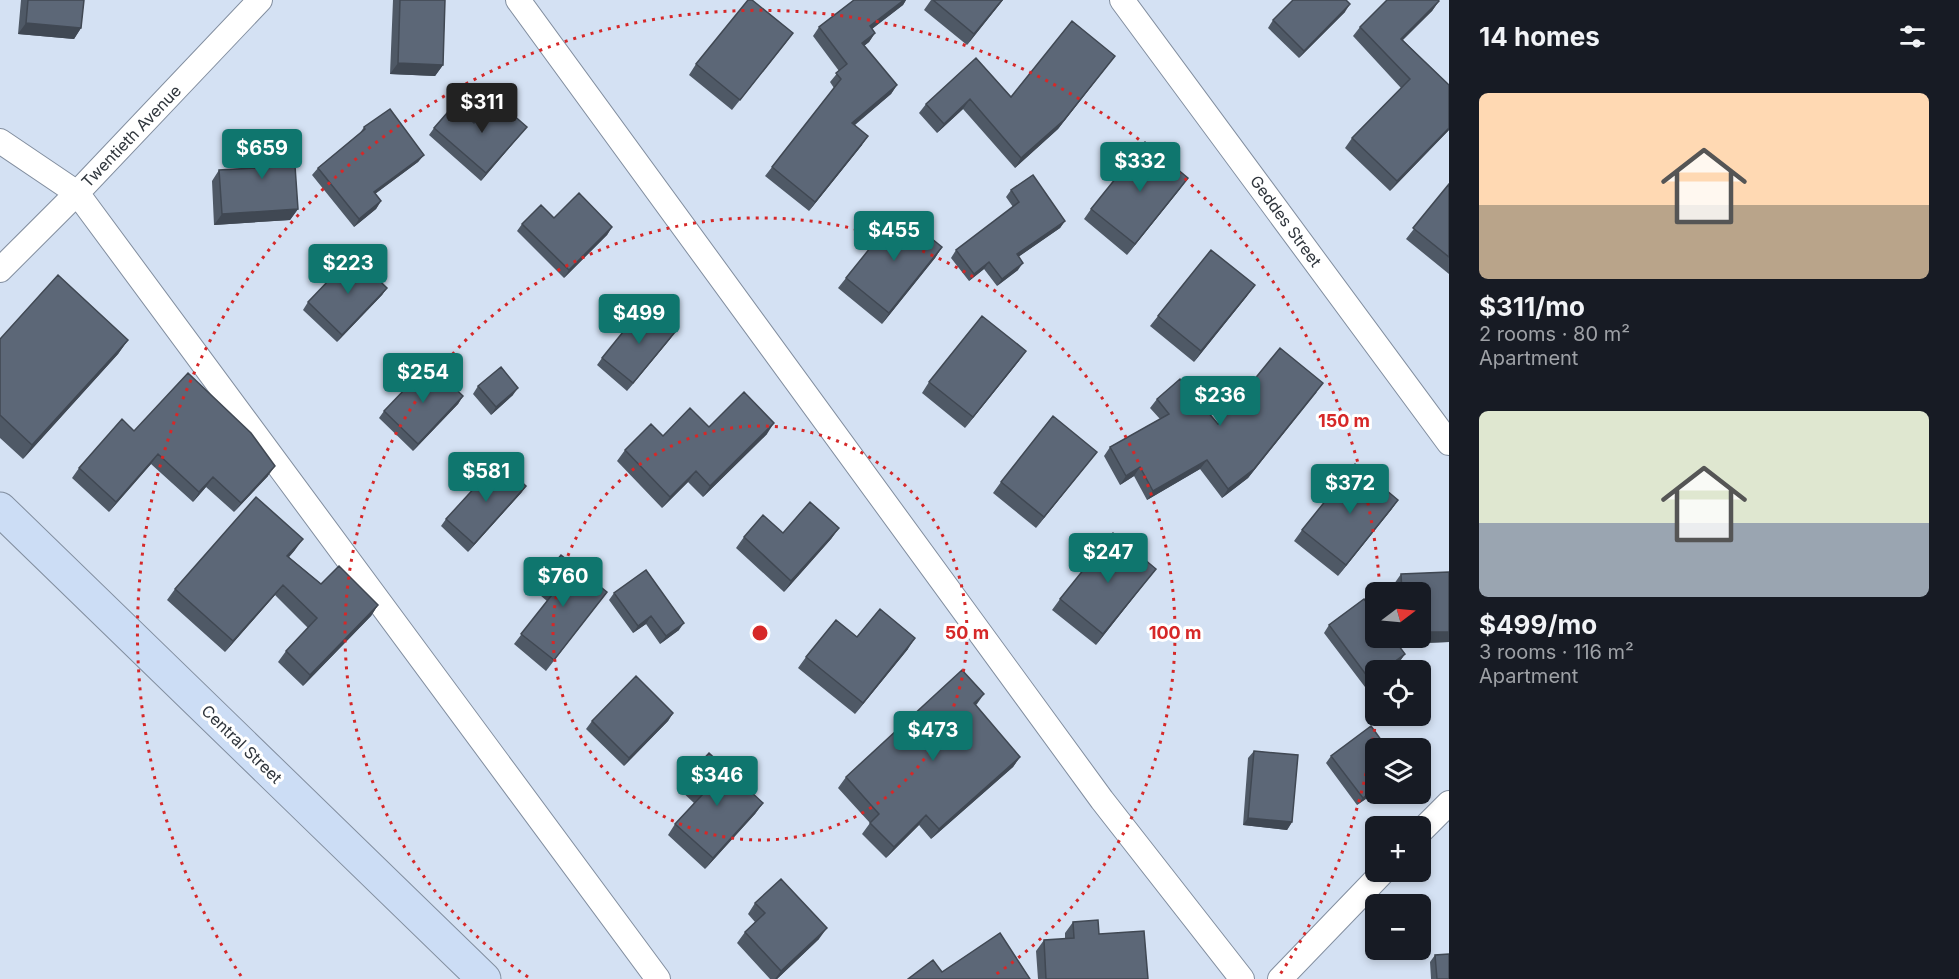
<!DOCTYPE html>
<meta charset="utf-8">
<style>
body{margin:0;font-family:Inter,sans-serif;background:#242831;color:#f1f3f6;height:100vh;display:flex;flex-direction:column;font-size:22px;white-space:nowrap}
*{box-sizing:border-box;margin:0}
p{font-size:20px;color:#9ea1a6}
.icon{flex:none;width:33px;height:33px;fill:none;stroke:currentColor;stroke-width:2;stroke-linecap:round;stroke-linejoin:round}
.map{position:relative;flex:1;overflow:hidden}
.side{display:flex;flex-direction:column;background:#171b24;width:510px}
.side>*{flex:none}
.needle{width:39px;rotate:74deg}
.buttons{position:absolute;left:1365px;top:582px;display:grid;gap:12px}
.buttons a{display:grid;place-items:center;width:66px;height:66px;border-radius:9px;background:#171b24;box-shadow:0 3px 9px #0003;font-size:30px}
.price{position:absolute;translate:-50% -51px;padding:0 14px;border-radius:6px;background:#0f766e;color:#fff;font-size:20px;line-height:39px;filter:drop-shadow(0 2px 3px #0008)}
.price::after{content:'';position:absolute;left:50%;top:36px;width:18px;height:14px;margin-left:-9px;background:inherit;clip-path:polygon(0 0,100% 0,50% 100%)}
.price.current{background:#222;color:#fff}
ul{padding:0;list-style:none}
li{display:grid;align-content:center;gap:12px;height:318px;padding:0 30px}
li span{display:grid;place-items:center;height:186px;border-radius:9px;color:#555}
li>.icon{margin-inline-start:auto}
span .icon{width:108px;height:108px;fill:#fffc;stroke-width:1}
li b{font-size:26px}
h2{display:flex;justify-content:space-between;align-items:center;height:72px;padding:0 30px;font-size:26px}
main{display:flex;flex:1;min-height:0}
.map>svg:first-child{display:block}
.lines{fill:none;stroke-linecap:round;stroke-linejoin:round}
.street-casing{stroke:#828e9f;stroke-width:26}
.secondary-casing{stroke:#828e9f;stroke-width:35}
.street{stroke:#fff;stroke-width:24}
.secondary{stroke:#ccddf5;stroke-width:33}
.wall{fill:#4f5966}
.shaded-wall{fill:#404853}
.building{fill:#5c6777;stroke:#404853;stroke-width:1.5}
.ring{fill:none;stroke:#d62828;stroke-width:3;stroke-dasharray:3 6}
.labels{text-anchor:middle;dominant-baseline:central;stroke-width:6;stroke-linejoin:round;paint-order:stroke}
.street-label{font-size:16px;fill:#30363d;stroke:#fff}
.centre{fill:#d62828;stroke:#fff;stroke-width:3}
.ring-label{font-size:18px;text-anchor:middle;font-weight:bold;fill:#d62828;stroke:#fff;stroke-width:6;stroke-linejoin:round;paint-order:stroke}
</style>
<main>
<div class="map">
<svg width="1449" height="979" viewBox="0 0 1449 979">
<rect width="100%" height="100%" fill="#d4e1f3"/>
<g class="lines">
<g class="street-casing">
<path id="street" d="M518,0L1102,800L1242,979
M1122,0L1449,443
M0,141L77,193L658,979
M0,270L77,193L260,0
M1420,832L1449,803
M1280,979L1383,872"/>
</g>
<g class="secondary-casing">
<path id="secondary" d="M0,509L484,979"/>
</g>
<use href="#street" class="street"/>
<use href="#secondary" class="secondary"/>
</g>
<path class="wall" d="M21,0H84L81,28L74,39L18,34Z
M393,0H445L443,65L435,76L390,74Z
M854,0H906L903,5L872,29L875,33L869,42L864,46L897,85L891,94L855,125L862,145L809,211L765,176L834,88L830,82L839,71L813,36L819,27Z
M931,0H1003L967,45L924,10Z
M1439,1L1432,11L1403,40L1449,85V130L1390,191L1345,148L1352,138L1401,88L1353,36L1360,27Z
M1345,12L1299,58L1268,28L1273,20Z
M793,33L732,110L689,75L696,64Z
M1115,56L1058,129L1015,168L963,109L937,133L919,113L926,104L976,58L1011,97Z
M474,123L527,127L521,134L481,181L429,135L434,128Z
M364,127L424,155L418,162L375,194L381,201L376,209L354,227L312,175L318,168L360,133Z
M254,139L298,209L290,220L214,225L212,181L219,170L247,168L246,150Z
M1449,184V274L1406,239Z
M1180,189L1127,255L1084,219L1091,209Z
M1011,190L1065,221L1060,228L1018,257V270L997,286L984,269L969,281L951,258L956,250L1013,207L1006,197Z
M554,218L612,227L607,235L564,278L517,231L522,224Z
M942,247L935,258L882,324L838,288L846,278Z
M387,288L382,295L337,342L303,310L308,302Z
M1247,296L1194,362L1150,326L1158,316Z
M0,339L128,340L118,354L23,459L0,438Z
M670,339L627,391L597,365L602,358Z
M1026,351L1018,362L965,428L922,393L929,382Z
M478,386L513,395L491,415L473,394Z
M1317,392L1248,478L1222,498L1200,469L1147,500L1134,476L1120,485L1104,456L1110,447L1160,419L1150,408L1157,399L1218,424Z
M463,396L458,404L413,451L379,418L384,411Z
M709,427L767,434L703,497L688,482L662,508L617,461L625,450L663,436Z
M134,431L268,476L234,512L206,487L193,502L151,464L109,512L72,478L79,468Z
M1089,462L1036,528L993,493L1001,482Z
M526,486L521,493L468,552L441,526L446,519Z
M1398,500L1391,510L1338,576L1294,541L1302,530Z
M839,528L831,539L784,592L736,548L744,537Z
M295,550L289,557L321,584L378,605L371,616L303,686L278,662L286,651L308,628L275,595L225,652L167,600L175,589Z
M1156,569L1096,645L1052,610L1060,599Z
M1449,572V642L1397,644L1405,654L1400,661L1387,670H1376V679L1365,687L1324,633L1329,625L1364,599L1376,615V638H1393L1396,642V638H1420V592H1394V584L1401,574Z
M541,579L607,592L546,671L514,644L547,601L534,590Z
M614,593L679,630L660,644L646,624L633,633L609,600Z
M857,637L908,649L855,714L798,668L806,657Z
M975,705L1020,757L1013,767L931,839L919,825L886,858L862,834L870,823L838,788L846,777Z
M673,713L668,721L624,766L586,729L592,721Z
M1254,751L1292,822L1287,830L1243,825L1248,758Z
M1331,756L1376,792L1357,805L1326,763Z
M686,778L763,803L755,814L705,869L668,835L675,824L694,803L679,789Z
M755,903L819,939L777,979H770L737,943L745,932L755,922L748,914Z
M1073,922L1099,934L1148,979H1038L1036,951L1044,940L1065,939V933Z
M1435,955L1449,979H1431L1430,962Z"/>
<path class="shaded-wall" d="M904,0H906L903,5L864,35L870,26Z
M1002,0H1003L967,45L974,34Z
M1439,1L1432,11L1394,48L1401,39Z
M1350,4L1345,12L1299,58L1304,51Z
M26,23L81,28L74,39L18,34Z
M793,33L785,44L732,110L740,100Z
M875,33L869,42L856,52L862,43Z
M1115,56L1058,129L1015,168L1021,158Z
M398,63L443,65L435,76L390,74Z
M897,85L891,94L846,132L852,123Z
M970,99L963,109L937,133L944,124Z
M527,127L521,134L481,181L486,173Z
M1449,128V130L1390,191L1397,181Z
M868,136L862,145L809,211L815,202Z
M424,155L418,162L368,199L374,192Z
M1188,178L1180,189L1127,255L1135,244Z
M381,201L376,209L354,227L359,219Z
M298,209L290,220L214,225L222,214Z
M1065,221L1060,228L1011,262L1017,254Z
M612,227L607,235L564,278L569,270Z
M942,247L935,258L882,324L889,313Z
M989,262L984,269L969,281L974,274Z
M1023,263L1018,270L997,286L1002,279Z
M1255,285L1247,296L1194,362L1201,351Z
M387,288L382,295L337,342L342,335Z
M675,332L670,339L627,391L633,383Z
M128,340L118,354L23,459L32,445Z
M1026,351L1018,362L965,428L973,417Z
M1323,383L1248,478L1222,498L1228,489Z
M518,388L513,395L491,415L496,407Z
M463,396L458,404L413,451L418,444Z
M774,423L767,434L703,497L710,486Z
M1097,452L1089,462L1036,528L1044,517Z
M158,454L151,464L109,512L116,502Z
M1207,460L1200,469L1147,500L1153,491Z
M275,466L268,476L234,512L241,503Z
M1140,467L1134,476L1120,485L1126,476Z
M696,471L688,482L662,508L670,497Z
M213,477L206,487L193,502L199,492Z
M526,486L521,493L468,552L474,544Z
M1398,500L1391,510L1338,576L1346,565Z
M839,528L831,539L784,592L791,581Z
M303,539L295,550L280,567L287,556Z
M1156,569L1148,579L1096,645L1103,634Z
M283,585L275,595L225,652L233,641Z
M378,605L371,616L303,686L310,675Z
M651,616L646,624L633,633L638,626Z
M684,623L679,630L660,644L666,636Z
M1420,632H1449V642L1396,644L1400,638H1420Z
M915,638L908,649L855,714L863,703Z
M1405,654L1400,661L1387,670H1383Z
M1376,676V679L1365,687L1370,680Z
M984,694L977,704L966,714L974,703Z
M673,713L668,721L624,766L629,758Z
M1020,757L1013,767L931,839L939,829Z
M1376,788V792L1357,805L1363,798Z
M763,803L755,814L705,869L713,858Z
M926,815L919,825L886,858L894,847Z
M1248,818L1292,822L1287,830L1243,825Z
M827,928L819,939L777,979H775L781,971Z"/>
<path class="building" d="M28,0H84L81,28L26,23Z
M400,0H445L443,65L398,63Z
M748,0H752L793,33L740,100L696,64Z
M854,0H904L870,26L875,33L862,43L897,85L852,123L868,136L815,202L772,167L841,79L836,73L847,64L819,27Z
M933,0H1002L974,34Z
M1293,0H1346L1350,4L1304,51L1273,20Z
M1387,0H1438L1439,1L1401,39L1449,85V128L1397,181L1352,138L1410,79L1360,27Z
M1072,21L1115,56L1064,120L1021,158L970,99L944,124L926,104L976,58L1011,97Z
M495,99L527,127L486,173L434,128L454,105L474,123Z
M390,109L424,155L374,192L381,201L359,219L318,168L365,129L364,127Z
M293,137L298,209L222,214L219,170L256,168L254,139Z
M1145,142L1188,178L1135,244L1091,209Z
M1033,175L1065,221L1017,254L1023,263L1002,279L989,262L974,274L956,250L1019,202L1011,190Z
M1449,184V257L1413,228Z
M579,193L612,227L569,270L522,224L541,205L554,218Z
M899,212L942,247L889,313L846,278Z
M1211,250L1255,285L1201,351L1158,316Z
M353,255L387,288L342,335L308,302Z
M58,275L128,340L32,445L0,415V339Z
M644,306L675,332L633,383L602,358Z
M982,316L1026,351L973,417L929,382Z
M1280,348L1323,383L1254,469L1228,489L1207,460L1153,491L1140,467L1126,476L1110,447L1169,414L1157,399L1180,379L1218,424Z
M429,364L463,396L418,444L384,411Z
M501,367L518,388L496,407L478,386Z
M188,373L251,433L275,466L241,503L213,477L199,492L158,454L116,502L79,468L122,419L134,431Z
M744,392L774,423L710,486L696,471L670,497L625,450L651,424L663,436L690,408L709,427Z
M1053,416L1097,452L1044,517L1001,482Z
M499,461L526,486L474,544L446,519Z
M1355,464L1398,500L1346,565L1302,530Z
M256,497L303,539L287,556L321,584L339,566L378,605L310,675L286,651L317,618L283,585L233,641L175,589Z
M810,502L839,528L791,581L744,537L763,515L783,533Z
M1113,533L1156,569L1103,634L1060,599Z
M561,555L607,592L554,660L521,634L555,591L541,579Z
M646,570L684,623L666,636L651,616L638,626L614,593Z
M1449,572V632H1420V592H1402L1401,574Z
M1364,599L1376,615V638H1393L1405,654L1383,670H1376V676L1370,680L1329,625Z
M880,609L915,638L863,703L806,657L836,620L857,637Z
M962,670L984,694L974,703L1020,757L939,829L926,815L894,847L870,823L879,814L846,777Z
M636,676L673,713L629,758L592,721Z
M1371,726L1387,748H1376V788L1363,798L1331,756Z
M1254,751L1298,755L1292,822L1248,818Z
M709,753L763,803L713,858L675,824L703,794L686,778Z
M781,879L827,928L781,971L745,932L765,913L755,903Z
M1098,920L1099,934L1144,931L1148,979H1046L1044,940L1074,938L1073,922Z
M1000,933L1030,979H908L933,960L942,972Z
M1449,954V979H1437L1435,955Z"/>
<g class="ring">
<circle cx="760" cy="633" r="207"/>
<path d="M528 977A415 415 0 1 1 992 977"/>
<path d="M1376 720A622 622 0 0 1 1279 976M241 976A622 622 0 1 1 1380 590"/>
</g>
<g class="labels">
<g class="street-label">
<text transform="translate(131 136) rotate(-46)">Twentieth Avenue</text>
<text transform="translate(1286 221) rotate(54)">Geddes Street</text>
<text transform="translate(242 744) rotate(44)">Central Street</text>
</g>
</g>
<circle cx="760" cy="633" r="9" class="centre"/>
<g class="ring-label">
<text x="1344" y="427">150 m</text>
<text x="967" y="639">50 m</text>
<text x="1175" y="639">100 m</text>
</g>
</svg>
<div class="buttons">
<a><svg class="needle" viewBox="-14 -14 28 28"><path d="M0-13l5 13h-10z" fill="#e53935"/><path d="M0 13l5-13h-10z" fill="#9ea1a6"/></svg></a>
<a><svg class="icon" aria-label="locate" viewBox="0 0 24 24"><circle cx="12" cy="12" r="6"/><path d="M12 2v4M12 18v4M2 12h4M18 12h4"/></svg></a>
<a><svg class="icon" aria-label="layers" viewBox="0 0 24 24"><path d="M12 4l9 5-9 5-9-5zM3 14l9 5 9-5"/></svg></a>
<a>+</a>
<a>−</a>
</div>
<b class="price current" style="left:482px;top:134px">$311</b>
<b class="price" style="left:262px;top:180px">$659</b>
<b class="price" style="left:1140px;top:193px">$332</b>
<b class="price" style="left:894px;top:262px">$455</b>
<b class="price" style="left:348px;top:295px">$223</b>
<b class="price" style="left:639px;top:345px">$499</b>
<b class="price" style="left:423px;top:404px">$254</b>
<b class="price" style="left:1220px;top:427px">$236</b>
<b class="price" style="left:486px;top:503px">$581</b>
<b class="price" style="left:1350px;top:515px">$372</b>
<b class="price" style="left:1108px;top:584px">$247</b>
<b class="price" style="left:563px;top:608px">$760</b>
<b class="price" style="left:933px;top:762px">$473</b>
<b class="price" style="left:717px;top:807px">$346</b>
</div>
<section class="side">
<h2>14 homes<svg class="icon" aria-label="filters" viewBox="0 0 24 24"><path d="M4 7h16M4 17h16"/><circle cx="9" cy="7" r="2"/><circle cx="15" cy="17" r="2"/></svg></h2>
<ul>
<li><span style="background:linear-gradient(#ffd9b3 60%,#b9a48a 0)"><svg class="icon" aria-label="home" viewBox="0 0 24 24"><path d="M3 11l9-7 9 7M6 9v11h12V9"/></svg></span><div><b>$311/mo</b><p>2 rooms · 80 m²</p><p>Apartment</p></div></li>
<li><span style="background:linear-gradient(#dfe7d0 60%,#9aa5b1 0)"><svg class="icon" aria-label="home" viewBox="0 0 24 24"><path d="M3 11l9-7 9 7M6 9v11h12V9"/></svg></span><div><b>$499/mo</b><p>3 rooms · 116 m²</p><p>Apartment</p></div></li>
</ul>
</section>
</main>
